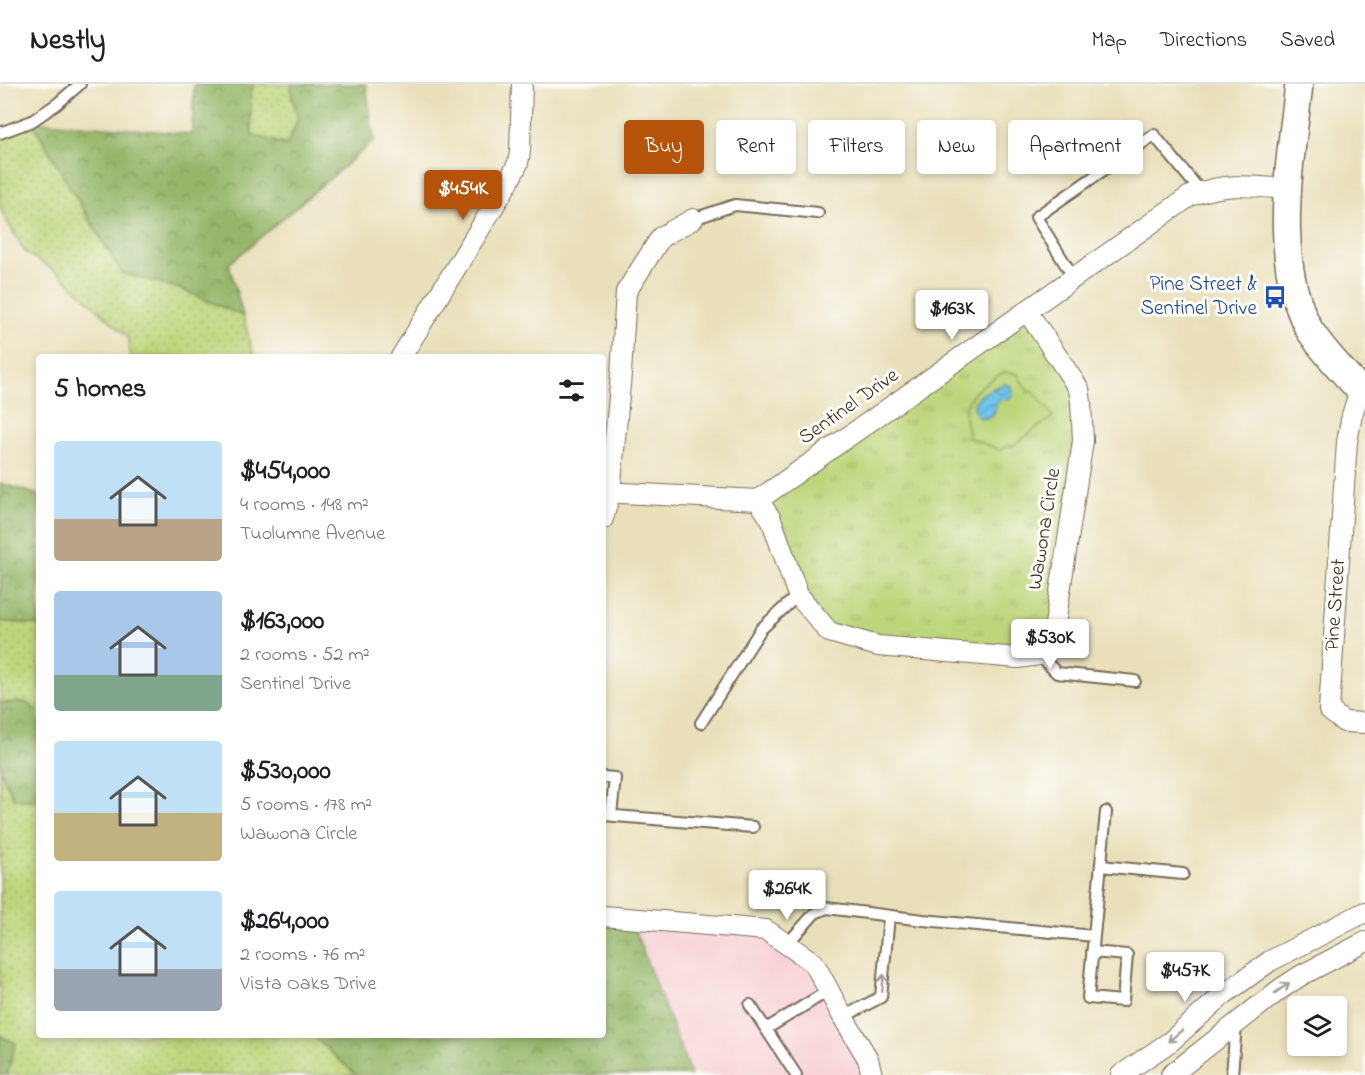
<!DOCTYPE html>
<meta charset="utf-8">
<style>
body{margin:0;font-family:"Indie Flower",sans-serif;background:#f2f2f2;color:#202124;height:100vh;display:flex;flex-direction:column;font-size:22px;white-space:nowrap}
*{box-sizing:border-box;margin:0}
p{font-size:20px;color:#757577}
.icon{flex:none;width:33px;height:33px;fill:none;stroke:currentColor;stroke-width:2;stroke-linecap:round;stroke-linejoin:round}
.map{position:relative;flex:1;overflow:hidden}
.sheet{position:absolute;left:36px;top:270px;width:570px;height:684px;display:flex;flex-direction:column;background:#fff;border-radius:6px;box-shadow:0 3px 9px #0003}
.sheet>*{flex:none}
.guide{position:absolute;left:624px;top:36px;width:570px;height:54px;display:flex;gap:12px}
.tools{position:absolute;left:1287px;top:912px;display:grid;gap:12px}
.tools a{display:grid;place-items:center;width:60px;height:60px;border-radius:6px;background:#fff;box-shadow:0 3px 9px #0003;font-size:30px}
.price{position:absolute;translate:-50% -51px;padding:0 14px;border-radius:6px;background:#fff;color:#222;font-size:20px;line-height:39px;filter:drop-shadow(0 2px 3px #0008)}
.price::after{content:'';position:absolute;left:50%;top:36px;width:18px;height:14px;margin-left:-9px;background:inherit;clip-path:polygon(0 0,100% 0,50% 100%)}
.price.on{background:#b45309;color:#fff}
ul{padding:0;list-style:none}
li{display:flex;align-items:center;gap:18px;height:150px;padding:0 18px}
li span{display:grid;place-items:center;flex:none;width:168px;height:120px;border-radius:6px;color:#555}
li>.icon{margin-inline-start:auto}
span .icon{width:72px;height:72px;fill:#fffc;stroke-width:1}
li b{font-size:26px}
h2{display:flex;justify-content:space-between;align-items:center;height:72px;padding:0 18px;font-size:26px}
.pill{padding:0 21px;border-radius:6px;background:#fff;box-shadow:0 3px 9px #0003;font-size:21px;line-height:54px}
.pill.on{background:#b45309;color:#fff}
header{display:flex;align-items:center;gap:36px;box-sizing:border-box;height:84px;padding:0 30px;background:#fff;border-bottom:2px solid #e0e0e0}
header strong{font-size:28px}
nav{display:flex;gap:33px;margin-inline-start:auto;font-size:21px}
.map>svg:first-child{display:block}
.built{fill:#f7cfd4}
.grass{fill:url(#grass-dots);stroke:#7c804c;stroke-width:1.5}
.forest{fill:url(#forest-crowns);stroke:#687044;stroke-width:1.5}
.park{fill:url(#park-tufts);stroke:#7c804c;stroke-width:1.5}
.pitch{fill:#bdd67b;stroke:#7c804c;stroke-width:1.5}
.water{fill:url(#water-waves);stroke:#557684;stroke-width:1.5}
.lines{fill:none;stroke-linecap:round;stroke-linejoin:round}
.lane-casing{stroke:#786a55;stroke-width:14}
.street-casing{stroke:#786a55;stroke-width:22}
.secondary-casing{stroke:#786a55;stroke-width:30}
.lane{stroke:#fff;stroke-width:10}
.street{stroke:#fff;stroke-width:20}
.secondary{stroke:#fff;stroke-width:27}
.oneway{stroke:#a79f9a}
.labels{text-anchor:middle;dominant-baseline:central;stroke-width:6;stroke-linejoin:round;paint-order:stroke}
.transit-label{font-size:21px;fill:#164399;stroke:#fdfcf7;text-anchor:end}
.street-label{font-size:21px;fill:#3b2a1e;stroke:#fdfcf7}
</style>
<header>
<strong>Nestly</strong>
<nav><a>Map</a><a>Directions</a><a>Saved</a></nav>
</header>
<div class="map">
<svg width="1365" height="991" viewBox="0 0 1365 991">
<defs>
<pattern id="grass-dots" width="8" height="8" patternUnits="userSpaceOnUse" patternTransform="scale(1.5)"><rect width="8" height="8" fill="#bdd67b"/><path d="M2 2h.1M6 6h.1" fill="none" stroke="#a3b86a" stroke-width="1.8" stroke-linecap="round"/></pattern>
<pattern id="forest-crowns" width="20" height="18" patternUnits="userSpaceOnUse" patternTransform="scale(1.5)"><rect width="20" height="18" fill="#96b76b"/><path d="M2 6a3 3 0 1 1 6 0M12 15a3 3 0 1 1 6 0" fill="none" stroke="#7c9557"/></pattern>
<pattern id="park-tufts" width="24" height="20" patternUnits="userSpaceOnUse" patternTransform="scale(1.5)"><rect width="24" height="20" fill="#bdd67b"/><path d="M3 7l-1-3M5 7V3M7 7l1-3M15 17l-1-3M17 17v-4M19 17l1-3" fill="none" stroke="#a3b86a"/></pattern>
<pattern id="water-waves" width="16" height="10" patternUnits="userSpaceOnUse" patternTransform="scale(1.5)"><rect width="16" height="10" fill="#6fc3eb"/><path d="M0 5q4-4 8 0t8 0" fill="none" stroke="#5c9fbe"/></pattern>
</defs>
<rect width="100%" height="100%" fill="#fdfcf7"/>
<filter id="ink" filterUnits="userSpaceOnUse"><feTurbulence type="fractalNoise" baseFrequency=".0167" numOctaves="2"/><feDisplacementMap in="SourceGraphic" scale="12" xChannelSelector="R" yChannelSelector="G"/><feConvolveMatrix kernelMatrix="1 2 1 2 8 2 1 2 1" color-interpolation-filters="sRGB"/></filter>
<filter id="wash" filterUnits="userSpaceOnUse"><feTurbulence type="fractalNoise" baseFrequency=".008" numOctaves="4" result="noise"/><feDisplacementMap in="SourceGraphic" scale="24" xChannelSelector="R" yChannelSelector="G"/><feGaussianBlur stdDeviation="1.35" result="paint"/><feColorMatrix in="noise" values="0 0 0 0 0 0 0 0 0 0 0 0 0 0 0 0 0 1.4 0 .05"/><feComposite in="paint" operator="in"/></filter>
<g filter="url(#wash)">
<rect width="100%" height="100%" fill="#e9e0bb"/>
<path class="built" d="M630,834L766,846L814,879L872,991H691Z"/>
<path class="grass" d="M253,0H292L291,9L298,35L287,61L252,51L250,15Z
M32,37L74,110L122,189L181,205L243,232L254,273H131L127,252L60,190L26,169L0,125V49Z
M0,537L39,541V628L25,618L0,619Z
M0,685L14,714L39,717V951H312L356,991H7L15,959L0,952Z"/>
<path class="forest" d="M194,0H253L250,15L252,51L287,61L298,35L291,9L292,0H366L374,57L229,180L243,232L181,205L122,189L74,110L32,37L192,50Z
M0,399L39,411V541L0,537Z
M25,618L39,628V717L14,715L0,685V619Z
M603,832L630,834L691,991H356L312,951H603Z
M0,952L16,959L7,991H0Z"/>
<path class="park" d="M1027,227L1079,305L1054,547L1039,571L829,548L758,416Z"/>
<path class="pitch" d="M1005,288L1017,290L1029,309L1033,306L1053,332L1011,363L1009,361L1000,366L969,354C968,346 965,337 965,329C967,308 988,297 1005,288Z"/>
<path class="water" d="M1005,300L1012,303C1015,315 1008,316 998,316C992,325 999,335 980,334C961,317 991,304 1005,300Z"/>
</g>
<g filter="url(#ink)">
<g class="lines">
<g class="lane-casing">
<path id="lane" d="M0,49L32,37L57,20L80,0
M693,135L735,121L818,129
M1074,194L1036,133L1154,51L1201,108
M1039,571L1057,589L1135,597
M701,639L761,545L798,511
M603,693L615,694L611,731
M603,731L753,743
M1101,782L1183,790
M787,860L815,829L827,824L923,836L1094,852
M1092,868L1127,871L1123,917L1088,914L1106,728
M750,921L766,945
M843,933L881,913L889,833
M796,991L766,945L828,907
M1232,991L1236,940"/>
</g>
<g class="street-casing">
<path id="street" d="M401,273L508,99L518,79L520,68L522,0
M1360,306L1352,331L1347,358L1329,626L1344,638L1365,639
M603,408L758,416L1190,112C1225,98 1252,102 1288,105
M758,416L771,435L798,511L829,548L878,562L1018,574L1039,571L1054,547L1083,357L1081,318L1079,305L1027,227
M603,435L610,409L621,290L626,208L661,153L693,135
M603,832L766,846L814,879L843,933L868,975L872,991
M1121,991L1171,957L1223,911L1270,877L1365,828
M1171,991L1279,906L1300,892L1365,858"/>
</g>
<g class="secondary-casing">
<path id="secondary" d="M1299,0C1291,76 1271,172 1308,243C1310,248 1315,253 1318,258C1331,275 1345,290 1360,306L1365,307"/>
</g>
<use href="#lane" class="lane"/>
<use href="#street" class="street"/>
<use href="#secondary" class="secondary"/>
</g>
<defs><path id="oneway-shaft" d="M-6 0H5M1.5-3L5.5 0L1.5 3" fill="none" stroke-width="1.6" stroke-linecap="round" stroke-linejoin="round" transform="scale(1.5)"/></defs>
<g class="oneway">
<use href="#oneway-shaft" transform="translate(883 899) rotate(-85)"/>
<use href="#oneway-shaft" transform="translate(1282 904) rotate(-35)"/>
<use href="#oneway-shaft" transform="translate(1175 952) rotate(140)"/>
</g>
</g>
<defs>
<g id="bus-bare" transform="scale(1.8)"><path d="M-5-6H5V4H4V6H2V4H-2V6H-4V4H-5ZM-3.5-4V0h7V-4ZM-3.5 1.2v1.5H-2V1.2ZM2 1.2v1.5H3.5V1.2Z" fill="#1a4fb4" stroke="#fdfcf7" stroke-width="2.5" paint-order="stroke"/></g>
</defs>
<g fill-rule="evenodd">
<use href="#bus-bare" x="1275" y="213"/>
</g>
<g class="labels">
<g class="transit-label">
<text x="1257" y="201">Pine Street &amp;<tspan x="1257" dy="24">Sentinel Drive</tspan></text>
</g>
<g class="street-label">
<text transform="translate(849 323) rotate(-35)">Sentinel Drive</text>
<text transform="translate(1045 445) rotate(-81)">Wawona Circle</text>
<text transform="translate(1336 521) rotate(-86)">Pine Street</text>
</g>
</g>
</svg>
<div class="tools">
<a><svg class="icon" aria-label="layers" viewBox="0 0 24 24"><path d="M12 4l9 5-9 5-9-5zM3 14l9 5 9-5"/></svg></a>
</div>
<b class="price on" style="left:463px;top:137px">$454K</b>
<b class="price" style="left:952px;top:257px">$163K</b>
<b class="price" style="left:1050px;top:586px">$530K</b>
<b class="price" style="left:787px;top:837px">$264K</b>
<b class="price" style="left:1185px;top:919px">$457K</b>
<div class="guide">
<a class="pill on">Buy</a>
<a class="pill">Rent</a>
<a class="pill">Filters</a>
<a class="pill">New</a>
<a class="pill">Apartment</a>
</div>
<section class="sheet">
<h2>5 homes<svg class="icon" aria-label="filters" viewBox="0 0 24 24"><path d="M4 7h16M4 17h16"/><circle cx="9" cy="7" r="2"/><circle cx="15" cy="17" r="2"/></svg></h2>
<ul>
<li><span style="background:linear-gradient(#bfe0f5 65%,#b9a48a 0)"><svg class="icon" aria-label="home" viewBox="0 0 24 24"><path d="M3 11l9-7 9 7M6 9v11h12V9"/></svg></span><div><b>$454,000</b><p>4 rooms · 148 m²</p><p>Tuolumne Avenue</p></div></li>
<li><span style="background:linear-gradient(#a9c7e8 70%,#7fa58c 0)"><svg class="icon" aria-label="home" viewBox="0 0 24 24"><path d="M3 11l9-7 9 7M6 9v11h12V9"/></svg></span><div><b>$163,000</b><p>2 rooms · 52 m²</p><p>Sentinel Drive</p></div></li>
<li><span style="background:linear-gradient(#bfe0f5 60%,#c2b280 0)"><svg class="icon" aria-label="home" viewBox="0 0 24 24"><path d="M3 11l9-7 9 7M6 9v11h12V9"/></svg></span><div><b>$530,000</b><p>5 rooms · 178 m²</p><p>Wawona Circle</p></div></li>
<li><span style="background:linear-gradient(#bfe0f5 65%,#9aa5b1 0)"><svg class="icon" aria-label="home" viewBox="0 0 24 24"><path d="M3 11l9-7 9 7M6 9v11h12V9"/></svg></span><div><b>$264,000</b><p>2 rooms · 76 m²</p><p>Vista Oaks Drive</p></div></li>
</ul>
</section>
</div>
